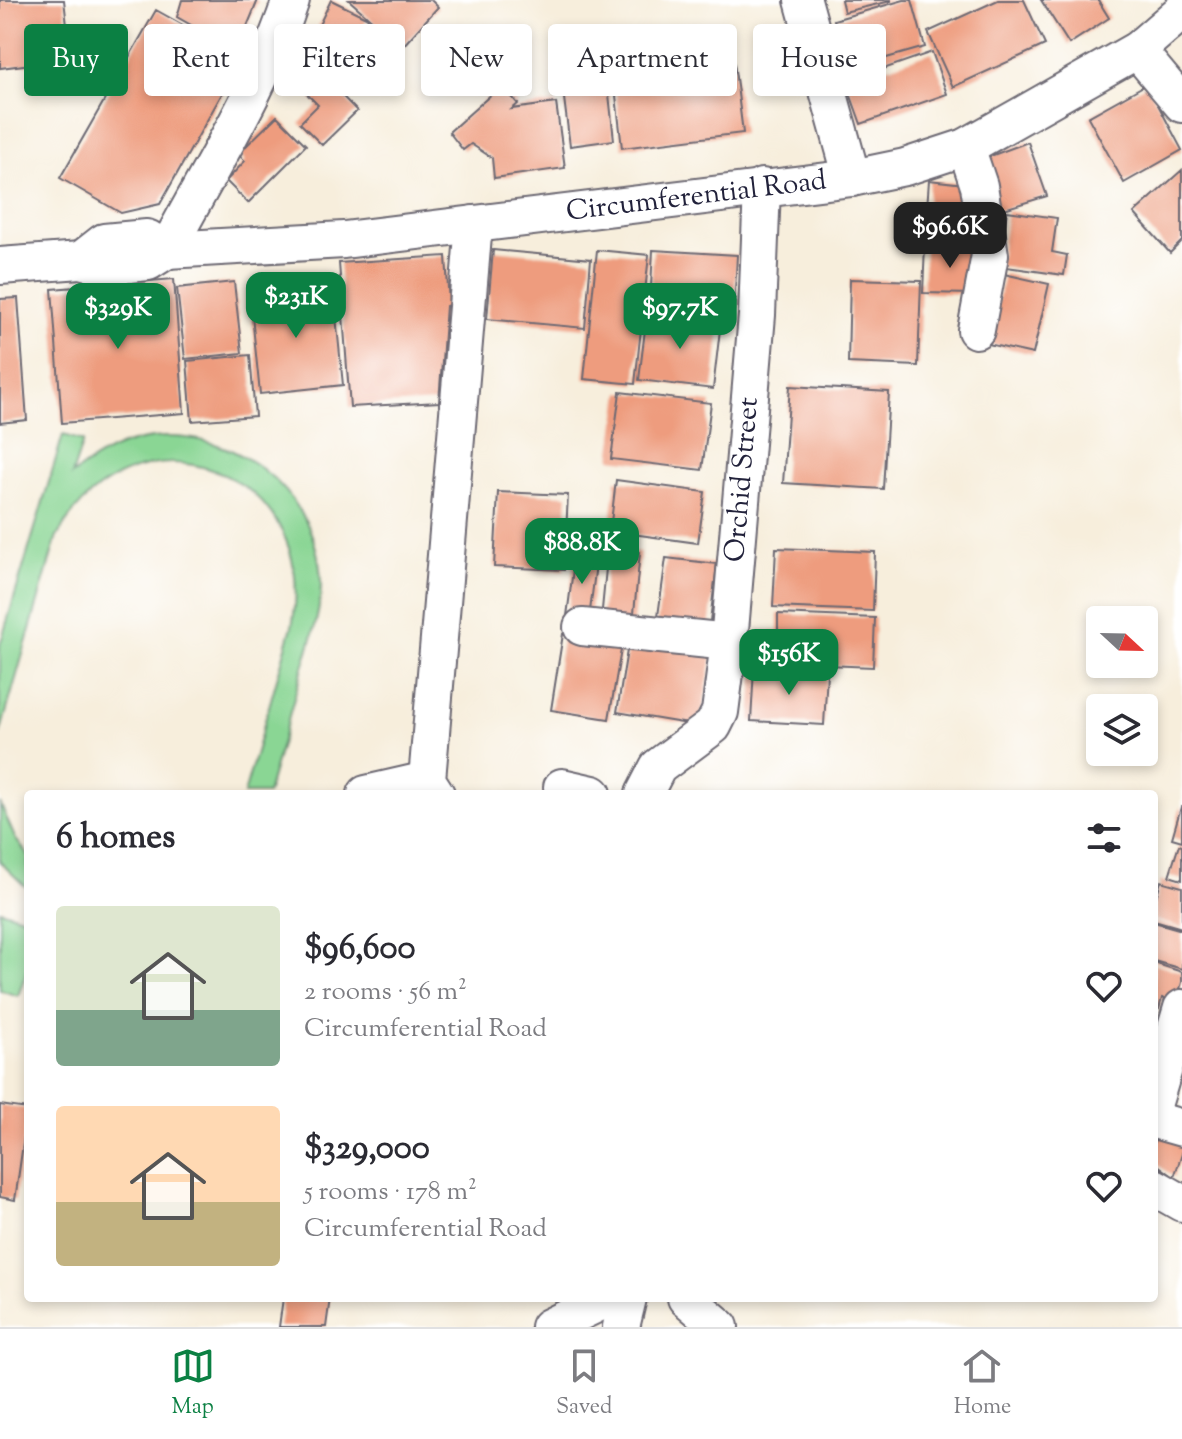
<!DOCTYPE html>
<meta charset="utf-8">
<style>
body{margin:0;font-family:"Sorts Mill Goudy",serif;background:#f7f7f7;color:#2b2b33;height:100vh;display:flex;flex-direction:column;font-size:30px;white-space:nowrap}
*{box-sizing:border-box;margin:0}
p{font-size:26px;color:#7c7c81}
.icon{flex:none;width:44px;height:44px;fill:none;stroke:currentColor;stroke-width:2;stroke-linecap:round;stroke-linejoin:round}
.map{position:relative;flex:1;overflow:hidden}
.side{position:absolute;left:24px;top:790px;width:1134px;height:512px;display:flex;flex-direction:column;background:#fff;border-radius:8px;box-shadow:0 4px 12px #0003}
.side>*{flex:none}
.top-card{position:absolute;left:24px;top:24px;width:1134px;height:72px;display:flex;gap:16px}
.needle{width:52px;rotate:112deg}
.fabs{position:absolute;left:1086px;top:606px;display:grid;gap:16px}
.fabs a{display:grid;place-items:center;width:72px;height:72px;border-radius:8px;background:#fff;box-shadow:0 4px 12px #0003;font-size:40px}
.price{position:absolute;translate:-50% -68px;padding:0 18px;border-radius:16px;background:#0b8043;color:#fff;font-size:26px;line-height:52px;filter:drop-shadow(0 2px 4px #0008)}
.price::after{content:'';position:absolute;left:50%;top:48px;width:24px;height:18px;margin-left:-12px;background:inherit;clip-path:polygon(0 0,100% 0,50% 100%)}
.price.active{background:#222;color:#fff}
ul{padding:0;list-style:none}
li{display:flex;align-items:center;gap:24px;height:200px;padding:0 32px}
li span{display:grid;place-items:center;flex:none;width:224px;height:160px;border-radius:8px;color:#555}
li>.icon{margin-inline-start:auto}
span .icon{width:96px;height:96px;fill:#fffc;stroke-width:1}
li b{font-size:34px}
h2{display:flex;justify-content:space-between;align-items:center;height:96px;padding:0 32px;font-size:34px}
.tag{padding:0 28px;border-radius:8px;background:#fff;box-shadow:0 4px 12px #0003;font-size:28px;line-height:72px}
.tag.active{background:#0b8043;color:#fff}
.dock{display:flex;justify-content:space-around;align-items:center;height:112px;border-top:2px solid #e1e1e2;background:#fff;font-size:22px;color:#7c7c81}
.dock a{display:grid;justify-items:center;gap:4px}
.dock .active{color:#0b8043}
.map>svg:first-child{display:block}
.green{fill:#8ad694;stroke:#567c68;stroke-width:2}
.building{fill:#ee9c7e}
.lines{fill:none;stroke-linecap:round;stroke-linejoin:round}
.minor-casing{stroke:#6d6973;stroke-width:40}
.minor{stroke:#fff;stroke-width:36}
.labels{text-anchor:middle;dominant-baseline:central;stroke-width:7;stroke-linejoin:round;paint-order:stroke}
.street-label{font-size:28px;fill:#22223b;stroke:#fff}
</style>
<div class="map">
<svg width="1182" height="1327" viewBox="0 0 1182 1327">
<rect width="100%" height="100%" fill="#fff"/>
<filter id="ink" filterUnits="userSpaceOnUse"><feTurbulence type="fractalNoise" baseFrequency=".0125" numOctaves="2"/><feDisplacementMap in="SourceGraphic" scale="16" xChannelSelector="R" yChannelSelector="G"/><feConvolveMatrix kernelMatrix="1 2 1 2 8 2 1 2 1" color-interpolation-filters="sRGB"/></filter>
<filter id="wash" filterUnits="userSpaceOnUse"><feTurbulence type="fractalNoise" baseFrequency=".006" numOctaves="4" result="noise"/><feDisplacementMap in="SourceGraphic" scale="32" xChannelSelector="R" yChannelSelector="G"/><feGaussianBlur stdDeviation="1.8" result="paint"/><feColorMatrix in="noise" values="0 0 0 0 0 0 0 0 0 0 0 0 0 0 0 0 0 1.4 0 .05"/><feComposite in="paint" operator="in"/></filter>
<g filter="url(#wash)">
<rect width="100%" height="100%" fill="#f7eedc"/>
<path class="green" d="M63,435L83,441L72,475C92,460 111,447 136,441C227,419 319,489 321,583C321,615 309,647 300,677C289,716 278,755 267,794H244L292,626C324,468 131,399 56,539L0,734V645Z
M0,803L15,838L28,855V889L0,862Z
M0,910L28,919V967L18,996L0,990Z"/>
<g id="blocks">
<path class="building" d="M0,0H64L71,59L0,68Z
M182,0H258L237,51L177,17Z
M331,0L368,18L363,27L385,38L363,84L304,56Z
M349,0H431L438,7L402,47Z
M841,0H891V1L844,12Z
M904,0H912L925,47L848,69L834,20Z
M998,0H1024L1045,45L953,87L928,32Z
M1041,0H1098L1109,18L1069,44Z
M156,10L242,58L160,204L121,213L60,178Z
M932,52L947,94L861,124L846,82Z
M307,60L357,111L322,145L300,123L318,105L290,77Z
M734,62L743,133L622,148L614,78Z
M607,76L614,140L570,146L562,82Z
M1147,84L1182,150L1124,183L1088,117Z
M502,85L518,104L512,109L556,103L565,168L494,178L492,158L471,144L463,150L449,132Z
M277,116L306,145L248,203L226,181L245,161L238,154Z
M1028,142L1047,196L994,212L977,161Z
M1182,170V241L1170,253L1134,213Z
M929,180L964,184L962,204L977,206L974,241L925,237Z
M1007,211L1057,218L1052,252L1067,255L1064,275L999,266Z
M925,245L978,247L976,294L923,293Z
M493,250L591,259L585,328L487,319Z
M597,250L649,255L635,384L584,379Z
M653,250L737,255L734,310L650,305Z
M446,256L449,305L446,306L439,402L350,407L339,263Z
M1004,274L1049,284L1033,354L988,344Z
M174,279L184,413L62,423L52,289Z
M850,279L921,281L918,366L848,363Z
M234,282L242,353L185,359L177,288Z
M333,287L343,385L260,394L250,296Z
M18,298L27,420L0,423V299Z
M647,313L721,321L713,389L639,380Z
M250,355L255,416L192,421L187,361Z
M790,386L889,392L883,489L783,483Z
M620,392L711,403L702,470L611,459Z
M616,480L705,492L698,543L610,531Z
M498,492L568,495L564,570L494,567Z
M608,548L640,552L633,623L601,620Z
M776,548L875,552L873,611L773,607Z
M575,554L597,556L589,619L567,616Z
M666,558L717,564L709,629L657,623Z
M778,614L875,618L873,667L757,662L759,631L778,632Z
M563,634L622,644L609,719L551,710Z
M629,638L713,652L700,726L617,712Z
M754,669L827,673L824,725L751,721Z
M1181,807H1182V841L1172,838Z
M1179,845L1182,846V880L1169,876Z
M1161,881L1182,887V928L1154,920V904Z
M1154,922L1182,930V969L1154,961Z
M1154,963L1182,972V982L1176,1002L1162,998L1159,1009L1154,1007Z
M0,1105L28,1109L15,1200L0,1197Z
M1154,1128L1182,1137V1154L1174,1177L1154,1162Z
M283,1298H330L326,1327H279Z"/>
</g>
</g>
<g filter="url(#ink)">
<use href="#blocks" fill-opacity="0" stroke="#6d6973" stroke-width="2"/>
<g class="lines">
<g class="minor-casing">
<g id="minor">
<path d="M803,0L852,178"/>
<path d="M1137,50L1182,104"/>
<path d="M966,147L979,186L990,255L976,330"/>
<path id="s1" d="M81,260L104,242L147,238L167,250L344,240L852,178L905,167L966,147L1137,50L1182,11"/>
<path d="M0,266L81,260L105,266L120,265L148,262L167,250C210,168 262,88 291,0"/>
<path d="M582,627L729,642"/>
<path d="M562,787L593,794"/>
<path d="M366,794L427,780"/>
<path d="M436,794L427,780L474,224"/>
<path id="s2" d="M644,794L658,767L713,726L720,712L729,642L757,315L762,187"/>
<path d="M1154,1102L1182,1008"/>
<path d="M1154,1120L1182,1128"/>
<path d="M1154,1187L1182,1203"/>
<path d="M686,1298L720,1327"/>
<path d="M549,1327L609,1298"/>
<path d="M621,1327L628,1298"/>
</g>
</g>
<use href="#minor" class="minor"/>
</g>
</g>
<g class="labels">
<g class="street-label">
<text stroke="none"><textPath href="#s1" startOffset="628">Circumferential Road</textPath></text>
<text stroke="none"><textPath href="#s2" startOffset="348">Orchid Street</textPath></text>
</g>
</g>
</svg>
<div class="fabs">
<a><svg class="needle" viewBox="-14 -14 28 28"><path d="M0-13l5 13h-10z" fill="#e53935"/><path d="M0 13l5-13h-10z" fill="#7c7c81"/></svg></a>
<a><svg class="icon" aria-label="layers" viewBox="0 0 24 24"><path d="M12 4l9 5-9 5-9-5zM3 14l9 5 9-5"/></svg></a>
</div>
<b class="price active" style="left:950px;top:270px">$96.6K</b>
<b class="price" style="left:296px;top:340px">$231K</b>
<b class="price" style="left:118px;top:351px">$329K</b>
<b class="price" style="left:680px;top:351px">$97.7K</b>
<b class="price" style="left:582px;top:586px">$88.8K</b>
<b class="price" style="left:789px;top:697px">$156K</b>
<div class="top-card">
<a class="tag active">Buy</a>
<a class="tag">Rent</a>
<a class="tag">Filters</a>
<a class="tag">New</a>
<a class="tag">Apartment</a>
<a class="tag">House</a>
</div>
<section class="side">
<h2>6 homes<svg class="icon" aria-label="filters" viewBox="0 0 24 24"><path d="M4 7h16M4 17h16"/><circle cx="9" cy="7" r="2"/><circle cx="15" cy="17" r="2"/></svg></h2>
<ul>
<li><span style="background:linear-gradient(#dfe7d0 65%,#7fa58c 0)"><svg class="icon" aria-label="home" viewBox="0 0 24 24"><path d="M3 11l9-7 9 7M6 9v11h12V9"/></svg></span><div><b>$96,600</b><p>2 rooms · 56 m²</p><p>Circumferential Road</p></div><svg class="icon" aria-label="heart" viewBox="0 0 24 24"><path d="M12 20l-8-8c-3-5 5-10 8-4 3-6 11-1 8 4z"/></svg></li>
<li><span style="background:linear-gradient(#ffd9b3 60%,#c2b280 0)"><svg class="icon" aria-label="home" viewBox="0 0 24 24"><path d="M3 11l9-7 9 7M6 9v11h12V9"/></svg></span><div><b>$329,000</b><p>5 rooms · 178 m²</p><p>Circumferential Road</p></div><svg class="icon" aria-label="heart" viewBox="0 0 24 24"><path d="M12 20l-8-8c-3-5 5-10 8-4 3-6 11-1 8 4z"/></svg></li>
</ul>
</section>
</div>
<nav class="dock">
<a class="active"><svg class="icon" aria-label="map" viewBox="0 0 24 24"><path d="M3 6l6-2 6 2 6-2v14l-6 2-6-2-6 2zM9 4v14M15 6v14"/></svg>Map</a>
<a><svg class="icon" aria-label="saved" viewBox="0 0 24 24"><path d="M7 4h10v16l-5-4-5 4z"/></svg>Saved</a>
<a><svg class="icon" aria-label="home" viewBox="0 0 24 24"><path d="M3 11l9-7 9 7M6 9v11h12V9"/></svg>Home</a>
</nav>
